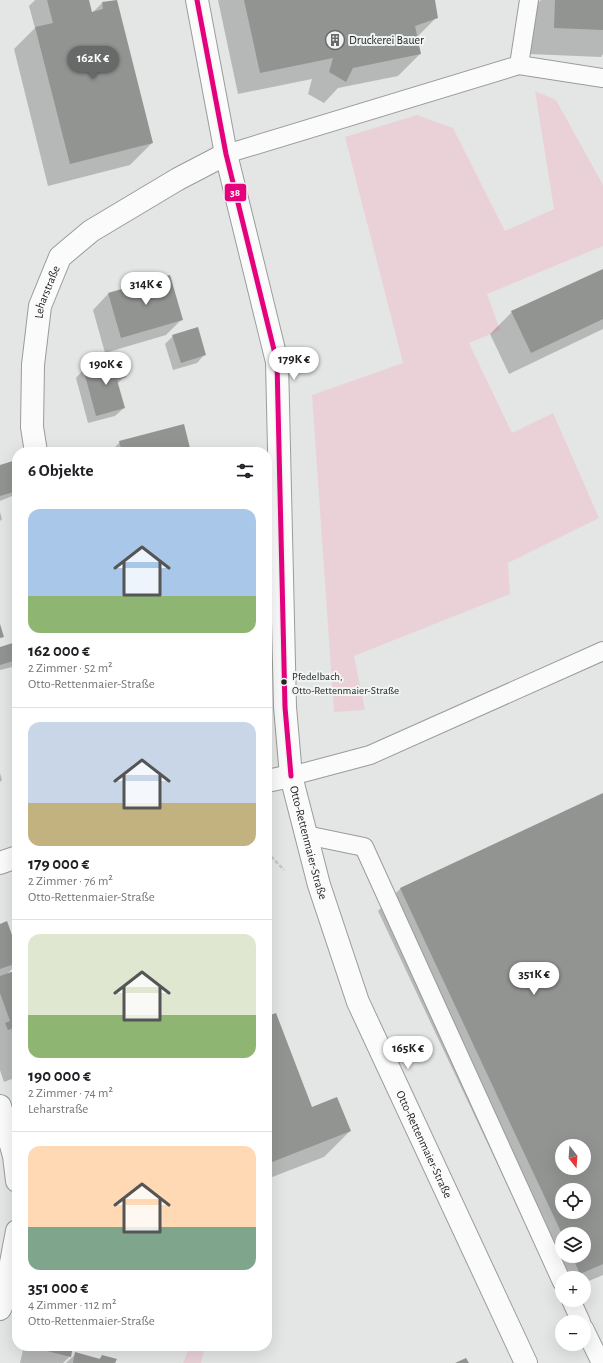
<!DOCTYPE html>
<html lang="de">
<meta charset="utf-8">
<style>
body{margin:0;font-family:"Alegreya Sans",sans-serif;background:#f2f2f2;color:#202124;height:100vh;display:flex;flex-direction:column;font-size:15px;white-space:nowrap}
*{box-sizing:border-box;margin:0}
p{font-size:13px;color:#757577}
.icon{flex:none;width:22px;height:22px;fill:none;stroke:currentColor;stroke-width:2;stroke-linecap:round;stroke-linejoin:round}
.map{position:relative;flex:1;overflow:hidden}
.details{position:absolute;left:12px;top:447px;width:260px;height:904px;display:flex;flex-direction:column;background:#fff;border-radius:16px;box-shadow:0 4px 16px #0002}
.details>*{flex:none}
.needle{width:26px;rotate:163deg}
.buttons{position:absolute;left:555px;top:1139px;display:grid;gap:8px}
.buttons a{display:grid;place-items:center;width:36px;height:36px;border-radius:50%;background:#fff;box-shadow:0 4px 16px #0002;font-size:20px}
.price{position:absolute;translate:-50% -34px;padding:0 9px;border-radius:14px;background:#fff;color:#222;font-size:13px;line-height:26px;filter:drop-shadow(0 1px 2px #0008)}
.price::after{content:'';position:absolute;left:50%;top:24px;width:12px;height:9px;margin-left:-6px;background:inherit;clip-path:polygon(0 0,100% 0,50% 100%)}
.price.current{background:#686969;color:#fff}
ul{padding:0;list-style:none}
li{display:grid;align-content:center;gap:8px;height:212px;padding:0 16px}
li+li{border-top:1px solid #e0e0e0}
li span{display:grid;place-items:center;height:124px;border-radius:12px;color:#555}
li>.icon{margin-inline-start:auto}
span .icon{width:72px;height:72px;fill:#fffc;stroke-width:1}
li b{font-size:17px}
h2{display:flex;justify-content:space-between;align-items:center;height:48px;padding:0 16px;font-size:17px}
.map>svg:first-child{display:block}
.green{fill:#ead1d7}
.shadow{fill:#0003;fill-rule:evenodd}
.building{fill:#929492;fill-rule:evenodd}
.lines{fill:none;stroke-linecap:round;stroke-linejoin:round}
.service-casing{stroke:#9a9c9b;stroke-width:20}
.minor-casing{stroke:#9a9c9b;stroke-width:24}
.path{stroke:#c5c6c5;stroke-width:2.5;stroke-dasharray:4 2;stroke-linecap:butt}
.service{stroke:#fbfbfb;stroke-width:18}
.minor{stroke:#fbfbfb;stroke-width:22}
.bus-1-casing{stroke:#f0f4f3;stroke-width:8}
.bus-1{stroke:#e5007d;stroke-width:5}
.bus-dot{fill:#252626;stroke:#f0f4f3;stroke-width:1.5}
.labels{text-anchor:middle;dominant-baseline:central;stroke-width:4;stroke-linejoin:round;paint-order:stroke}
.bus-label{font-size:11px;fill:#252626;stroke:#f0f4f3;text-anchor:start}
.poi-label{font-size:12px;fill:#252626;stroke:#f0f4f3;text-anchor:start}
.street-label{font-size:12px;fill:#252626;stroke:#f0f4f3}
.line-badge{stroke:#f0f4f3;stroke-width:1.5}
.badge-label{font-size:11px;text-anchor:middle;font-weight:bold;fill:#fff}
</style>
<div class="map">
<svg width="603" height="1363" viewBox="0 0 603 1363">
<rect width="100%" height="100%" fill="#e4e6e5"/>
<path class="green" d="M535,91L556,100L603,185V246L487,294L500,330L469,343L512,433L553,413L599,518L508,563L510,594L354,656L365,710L334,712L312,395L403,363L345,137L417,115L453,128L505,231L554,209Z
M190,1346H205L201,1363H183Z"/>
<path class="shadow" d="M35,0H88L91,14L102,3L152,143L130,165L48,186L14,49L35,28L29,6Z
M218,0H434L437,17L416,38L420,54L398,76L338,88L324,103L308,94L312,79L238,94Z
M541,0H603V54L601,57L529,54L530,10Z
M603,270V329L509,374L490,334L512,312Z
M108,294L182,319L166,335L105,353L93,310Z
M173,336L205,354L197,363L173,370L165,344Z
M84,369L124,377L117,384L124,408L115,416L88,423L76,378Z
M120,442L190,452H110Z
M15,461L17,467V494L0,501V466Z
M0,512L2,519L0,521Z
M16,644L17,662L12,667L0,670V648Z
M0,773L2,780L0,782Z
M603,794V1275L584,1283V1278H562V1294L559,1295L378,911L400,889ZM562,1146H584V1168H562ZM562,1190H584V1212H562ZM562,1234H584V1256H562Z
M0,925L17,952V964L6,975L17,971V1077L4,1082L0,1070Z
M267,1017L312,1109L350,1131L324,1157L267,1179Z
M24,1346H72L70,1356L63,1363H20Z
M76,1354L99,1359L102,1356L114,1363H66Z"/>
<path class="building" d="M47,0H89L92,12L103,9L102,2L117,0L153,143L70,164L35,27L53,23Z
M244,0H435L438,18L415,26L421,54L353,68L346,82L329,72L333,58L260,73Z
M555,0H603V30L554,28Z
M603,269V319L531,353L511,311Z
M170,275L183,320L121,338L108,293Z
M198,327L206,355L181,363L172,335Z
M121,358L126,377L117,380L125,408L96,416L83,368Z
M184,424L191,452H122L119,441Z
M16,460L17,491L0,496V465Z
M0,624L4,637L0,638Z
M16,642L17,660L0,665V647Z
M603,793V1264L580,1274L572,1256H584V1234H562L400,888ZM562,1146H584V1168H562ZM562,1190H584V1212H562Z
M7,921L17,949V963L0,969V924Z
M17,970V1035L14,1028L8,1030L5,1023L10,1021L0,993V976Z
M276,1013L312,1107L337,1097L351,1131L267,1164V1016Z
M36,1346H73L71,1357L35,1348Z
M75,1352L100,1359L102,1355L117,1359L115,1363H73Z
M466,1358L469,1363H455Z"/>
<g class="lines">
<g class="service-casing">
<path id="service" d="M519,65L529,0
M226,154L519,65L603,78
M291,776L370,755L603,651
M306,835L364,847L562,1282
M571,1300L581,1322
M584,1328L601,1363"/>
</g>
<g class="minor-casing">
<g id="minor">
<path id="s1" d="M197,0L226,154L277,362L285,707L291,776L319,885L358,1002L526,1363"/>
<path id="s2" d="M36,452L32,427L33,365L40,306L60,257L91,231L178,179L226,154"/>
<path d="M267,781L291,776"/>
<path d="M0,863L17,857"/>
<path d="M0,1106L14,1156L17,1181"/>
<path d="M0,1309L4,1300L17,1231"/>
</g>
</g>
<path class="path" d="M267,852L284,870"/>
<use href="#service" class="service"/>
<use href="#minor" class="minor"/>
<g class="bus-1-casing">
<path id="bus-1" d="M197,0L226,154L277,362L285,707L291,776"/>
</g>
<use href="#bus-1" class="bus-1"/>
</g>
<defs>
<g id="building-ring" transform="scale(1)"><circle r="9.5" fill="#f0f4f3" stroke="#686969" stroke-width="1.5"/><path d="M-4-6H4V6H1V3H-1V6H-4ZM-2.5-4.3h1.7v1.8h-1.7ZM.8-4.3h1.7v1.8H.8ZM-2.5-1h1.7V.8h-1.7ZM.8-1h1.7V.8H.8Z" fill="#686969"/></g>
</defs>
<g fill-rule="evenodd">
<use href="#building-ring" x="335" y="40"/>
</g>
<circle class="bus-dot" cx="284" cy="682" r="3.5"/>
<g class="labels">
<g class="bus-label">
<text x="292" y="676">Pfedelbach,<tspan x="292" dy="14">Otto-Rettenmaier-Straße</tspan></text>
</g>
<g class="poi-label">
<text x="349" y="40">Druckerei Bauer</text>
</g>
<g class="street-label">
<text stroke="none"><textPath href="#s2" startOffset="162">Leharstraße</textPath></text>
<text stroke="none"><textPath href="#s1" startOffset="854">Otto-Rettenmaier-Straße</textPath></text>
<text stroke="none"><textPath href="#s1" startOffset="1178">Otto-Rettenmaier-Straße</textPath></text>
</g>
</g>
<rect class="line-badge" x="224" y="183" width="23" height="19" rx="4" fill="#e5007d"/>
<g class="badge-label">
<text x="235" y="196">38</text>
</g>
</svg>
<div class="buttons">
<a><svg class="needle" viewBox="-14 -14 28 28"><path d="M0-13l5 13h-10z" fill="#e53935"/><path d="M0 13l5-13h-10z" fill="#757577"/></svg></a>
<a><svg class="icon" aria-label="locate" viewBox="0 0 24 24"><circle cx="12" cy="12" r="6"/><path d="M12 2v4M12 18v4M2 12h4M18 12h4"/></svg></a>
<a><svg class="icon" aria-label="layers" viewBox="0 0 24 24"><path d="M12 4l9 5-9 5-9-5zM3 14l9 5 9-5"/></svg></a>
<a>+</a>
<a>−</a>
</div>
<b class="price current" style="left:93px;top:80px">162K €</b>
<b class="price" style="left:146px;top:306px">314K €</b>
<b class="price" style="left:294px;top:381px">179K €</b>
<b class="price" style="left:106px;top:386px">190K €</b>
<b class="price" style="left:534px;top:996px">351K €</b>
<b class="price" style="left:408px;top:1070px">165K €</b>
<section class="details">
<h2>6 Objekte<svg class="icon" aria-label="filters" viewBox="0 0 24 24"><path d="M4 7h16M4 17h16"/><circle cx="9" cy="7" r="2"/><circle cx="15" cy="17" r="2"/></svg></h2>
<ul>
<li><span style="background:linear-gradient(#a9c7e8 70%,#8fb573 0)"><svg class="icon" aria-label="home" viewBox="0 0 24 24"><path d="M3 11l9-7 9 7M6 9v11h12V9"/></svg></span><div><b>162 000 €</b><p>2 Zimmer · 52 m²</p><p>Otto-Rettenmaier-Straße</p></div></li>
<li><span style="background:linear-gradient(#c9d6e8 65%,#c2b280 0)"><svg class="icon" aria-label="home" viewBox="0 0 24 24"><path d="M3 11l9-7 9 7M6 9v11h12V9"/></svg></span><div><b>179 000 €</b><p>2 Zimmer · 76 m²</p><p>Otto-Rettenmaier-Straße</p></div></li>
<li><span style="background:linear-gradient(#dfe7d0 65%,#8fb573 0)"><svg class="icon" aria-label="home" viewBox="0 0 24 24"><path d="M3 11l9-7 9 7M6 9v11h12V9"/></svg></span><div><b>190 000 €</b><p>2 Zimmer · 74 m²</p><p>Leharstraße</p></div></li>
<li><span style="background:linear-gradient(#ffd9b3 65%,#7fa58c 0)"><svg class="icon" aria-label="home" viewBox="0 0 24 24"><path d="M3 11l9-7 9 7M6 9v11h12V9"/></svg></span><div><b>351 000 €</b><p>4 Zimmer · 112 m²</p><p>Otto-Rettenmaier-Straße</p></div></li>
</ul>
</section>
</div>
